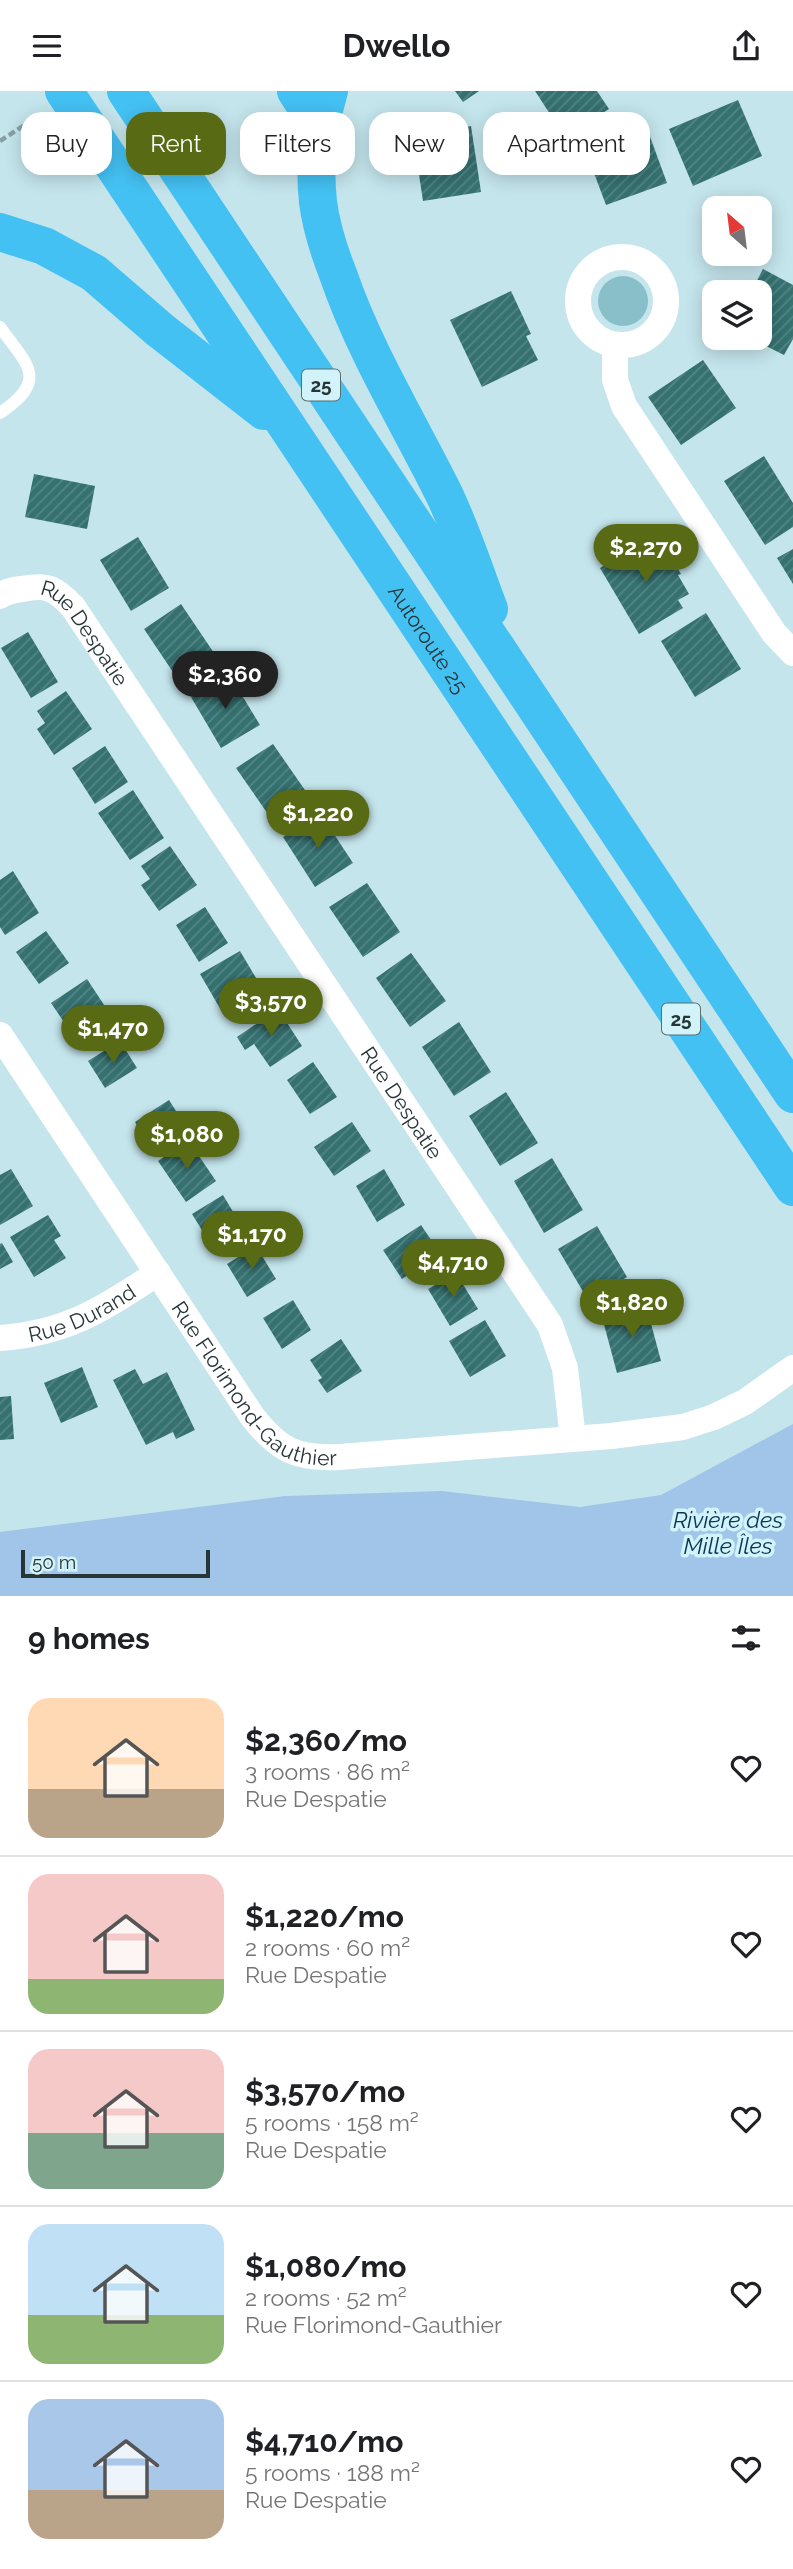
<!DOCTYPE html>
<meta charset="utf-8">
<style>
body{margin:0;font-family:Raleway,sans-serif;background:#f6f6f6;color:#202124;height:100vh;display:flex;flex-direction:column;font-size:26px;white-space:nowrap}
*{box-sizing:border-box;margin:0}
p{font-size:23px;color:#757577}
.icon{flex:none;width:38px;height:38px;fill:none;stroke:currentColor;stroke-width:2;stroke-linecap:round;stroke-linejoin:round}
.map{position:relative;height:1505px;overflow:hidden}
.drawer{display:flex;flex-direction:column;background:#fff;flex:1}
.drawer>*{flex:none}
.banner{position:absolute;left:21px;top:21px;width:752px;height:63px;display:flex;gap:14px}
.needle{width:46px;rotate:332deg}
.tools{position:absolute;left:702px;top:105px;display:grid;gap:14px}
.tools a{display:grid;place-items:center;width:70px;height:70px;border-radius:14px;background:#fff;box-shadow:0 4px 18px #0003;font-size:35px}
.scale{position:absolute;left:21px;bottom:18px;width:189px;box-sizing:border-box;padding-left:7px;border:4px solid #283537;border-top:0;font-size:19px;line-height:24px;white-space:nowrap;color:#283537;-webkit-text-stroke:5px #d1f3f9;paint-order:stroke}
.price{position:absolute;translate:-50% -60px;padding:0 16px;border-radius:24px;background:#596a15;color:#fff;font-size:23px;line-height:46px;filter:drop-shadow(0 2px 4px #0008)}
.price::after{content:'';position:absolute;left:50%;top:42px;width:21px;height:16px;margin-left:-10px;background:inherit;clip-path:polygon(0 0,100% 0,50% 100%)}
.price.current{background:#222;color:#fff}
ul{padding:0;list-style:none}
li{display:flex;align-items:center;gap:21px;height:175px;padding:0 28px}
li+li{border-top:2px solid #e0e0e0}
li span{display:grid;place-items:center;flex:none;width:196px;height:140px;border-radius:21px;color:#555}
li>.icon{margin-inline-start:auto}
span .icon{width:84px;height:84px;fill:#fffc;stroke-width:1}
li b{font-size:30px}
h2{display:flex;justify-content:space-between;align-items:center;height:84px;padding:0 28px;font-size:30px}
.pill{padding:0 24px;border-radius:21px;background:#fff;box-shadow:0 4px 18px #0003;font-size:24px;line-height:63px}
.pill.current{background:#596a15;color:#fff}
header{display:flex;justify-content:space-between;align-items:center;height:91px;padding:0 28px;background:#fff;font-size:32px;font-weight:700}
.map>svg:first-child{display:block}
.grass{fill:#89bfc9}
.water{fill:#a0c5e8}
.building{fill:url(#building-hatch)}
.lines{fill:none;stroke-linecap:round;stroke-linejoin:round}
.path{stroke:#87a0a5;stroke-width:4.5;stroke-dasharray:7 3.5;stroke-linecap:butt}
.service{stroke:#fff;stroke-width:12}
.minor{stroke:#fff;stroke-width:26}
.motorway{stroke:#44c1f3;stroke-width:38}
.labels{text-anchor:middle;dominant-baseline:central;stroke-width:7;stroke-linejoin:round;paint-order:stroke}
.shield{fill:#d1f3f9;stroke:#5b6e71;stroke-width:2}
.shield-label{font-size:19px;font-weight:bold;fill:#283537}
.street-label{font-size:21px;fill:#283537;stroke:#d1f3f9}
.water-label{font-size:23px;font-style:italic;fill:#0a3557;stroke:#d1f3f9}
</style>
<header><svg class="icon" aria-label="menu" viewBox="0 0 24 24"><path d="M4 6h16M4 12h16M4 18h16"/></svg>Dwello<svg class="icon" aria-label="share" viewBox="0 0 24 24"><path d="M12 15V3M7 8l5-5 5 5M5 13v7h14v-7"/></svg></header>
<div class="map">
<svg width="793" height="1505" viewBox="0 0 793 1505">
<defs>
<pattern id="building-hatch" width="6" height="6" patternUnits="userSpaceOnUse" patternTransform="scale(1.75)"><rect width="6" height="6" fill="#347170"/><path d="M-1 1l2-2M0 6l6-6M5 7l2-2" fill="none" stroke="#568585"/></pattern>
</defs>
<rect width="100%" height="100%" fill="#c4e5ec"/>
<path class="grass" d="M598 210a25 25 0 1 1 50 0a25 25 0 1 1-50 0Z"/>
<path class="water" d="M793,1333V1505H0V1441L285,1405L442,1400L580,1416L661,1404Z"/>
<path class="building" d="M455,0H479L463,11Z
M535,0H597L609,18L565,46Z
M738,9L762,65L693,95L669,38Z
M471,35L481,101L423,110L413,44Z
M649,43L667,92L606,114L588,66Z
M763,178L793,194V248L784,264L750,247H760V201H751Z
M511,200L531,243L526,245L538,269L482,296L450,229Z
M703,269L736,317L681,354L648,306Z
M764,365L793,412V436L765,454L724,390Z
M34,383L95,395L87,438L25,426Z
M657,443L681,483L678,484L689,503L678,509L683,517L639,543L600,477Z
M138,446L169,497L131,520L100,469Z
M793,458V493L777,467Z
M181,513L214,562L177,587L144,538Z
M706,522L741,578L695,606L661,550Z
M28,541L58,591L31,607L1,557Z
M229,583L260,634L221,657L191,606Z
M66,600L92,638L54,664L37,638L45,632L37,620Z
M273,653L307,702L270,726L236,677Z
M105,655L128,691L95,713L72,677Z
M133,699L164,747L130,769L98,722Z
M320,722L353,772L315,796L283,746Z
M170,755L197,794L159,820L141,794L150,788L141,775Z
M13,780L39,822L5,844L0,836V789Z
M367,792L400,841L363,866L329,816Z
M205,816L228,852L199,871L176,834Z
M46,840L69,872L39,893L16,861Z
M240,860L265,902L225,926L200,883Z
M411,862L446,910L410,936L376,887Z
M87,888L110,923L82,942L73,930L66,934L51,912Z
M278,918L302,955L270,976L254,953L245,959L237,946Z
M459,931L491,981L454,1005L422,956Z
M120,950L137,977L105,997L88,970Z
M313,971L337,1006L310,1023L287,989Z
M506,1001L538,1052L500,1075L469,1025Z
M169,1009L183,1031L149,1053L135,1031Z
M352,1031L371,1060L334,1085L314,1056Z
M188,1049L216,1090L186,1111L158,1070Z
M552,1067L583,1119L544,1142L514,1090Z
M11,1078L33,1115L0,1134V1084Z
M384,1078L405,1114L377,1131L356,1095Z
M223,1104L242,1136L211,1154L192,1123Z
M48,1124L61,1145L54,1149L66,1167L34,1186L10,1146Z
M421,1134L440,1162L402,1188L383,1159Z
M597,1135L627,1186L588,1209L558,1158Z
M2,1152L13,1171L0,1178V1153Z
M256,1155L276,1188L247,1206L227,1173Z
M456,1182L478,1218L450,1235L428,1198Z
M293,1209L311,1239L282,1258L263,1227Z
M646,1214L661,1270L617,1282L602,1226Z
M485,1229L506,1265L470,1286L449,1250Z
M341,1248L362,1280L327,1302L318,1289L322,1287L310,1269Z
M82,1276L98,1316L61,1332L44,1292Z
M135,1278L143,1293L167,1281L195,1339L176,1348L173,1341L146,1354L113,1289Z
M11,1305L14,1348L0,1349V1306Z"/>
<g class="lines">
<path class="path" d="M0,50L43,22"/>
<path class="service" d="M0,236C27,274 50,288 0,322"/>
<g class="minor">
<circle cx="622" cy="210" r="44"/>
<path d="M615,254V289L624,315L774,542L793,562"/>
<path id="s1" d="M0,505C7,500 13,499 22,498C47,493 55,497 73,516L550,1234L565,1277L573,1348"/>
<path id="s2" d="M0,944L252,1325C278,1359 296,1368 339,1366L611,1345L683,1336L714,1326L745,1311L793,1277"/>
<path id="s3" d="M0,1247C68,1242 102,1218 158,1182"/>
</g>
<g class="motorway">
<path id="s4" d="M64,0L793,1096"/>
<path d="M126,0L793,1003"/>
<path d="M296,0L320,37"/>
<path d="M329,0C318,36 314,74 318,111C321,135 329,160 338,183C364,259 406,327 442,399C461,437 474,479 489,518"/>
<path d="M0,141L44,155L94,182L160,239L264,320"/>
</g>
</g>
<g class="labels">
<g class="shield">
<rect x="302" y="278.5" width="38" height="31" rx="5"/>
<rect x="662" y="912.5" width="38" height="31" rx="5"/>
</g>
<g class="shield-label">
<text x="321" y="294">25</text>
<text x="681" y="928">25</text>
</g>
<g class="street-label">
<text stroke="none"><textPath href="#s4" startOffset="658">Autoroute 25</textPath></text>
<text stroke="none"><textPath href="#s1" startOffset="108">Rue Despatie</textPath></text>
<text stroke="none"><textPath href="#s1" startOffset="676">Rue Despatie</textPath></text>
<text stroke="none"><textPath href="#s3" startOffset="86">Rue Durand</textPath></text>
<text stroke="none"><textPath href="#s2" startOffset="439">Rue Florimond-Gauthier</textPath></text>
</g>
<g class="water-label">
<text x="728" y="1428">Rivière des<tspan x="728" dy="26">Mille Îles</tspan></text>
</g>
</g>
</svg>
<div class="tools">
<a><svg class="needle" viewBox="-14 -14 28 28"><path d="M0-13l5 13h-10z" fill="#e53935"/><path d="M0 13l5-13h-10z" fill="#757577"/></svg></a>
<a><svg class="icon" aria-label="layers" viewBox="0 0 24 24"><path d="M12 4l9 5-9 5-9-5zM3 14l9 5 9-5"/></svg></a>
</div>
<div class="scale">50 m</div>
<b class="price" style="left:646px;top:493px">$2,270</b>
<b class="price current" style="left:225px;top:620px">$2,360</b>
<b class="price" style="left:318px;top:759px">$1,220</b>
<b class="price" style="left:271px;top:947px">$3,570</b>
<b class="price" style="left:113px;top:974px">$1,470</b>
<b class="price" style="left:187px;top:1080px">$1,080</b>
<b class="price" style="left:252px;top:1180px">$1,170</b>
<b class="price" style="left:453px;top:1208px">$4,710</b>
<b class="price" style="left:632px;top:1248px">$1,820</b>
<div class="banner">
<a class="pill">Buy</a>
<a class="pill current">Rent</a>
<a class="pill">Filters</a>
<a class="pill">New</a>
<a class="pill">Apartment</a>
</div>
</div>
<section class="drawer">
<h2>9 homes<svg class="icon" aria-label="filters" viewBox="0 0 24 24"><path d="M4 7h16M4 17h16"/><circle cx="9" cy="7" r="2"/><circle cx="15" cy="17" r="2"/></svg></h2>
<ul>
<li><span style="background:linear-gradient(#ffd9b3 65%,#b9a48a 0)"><svg class="icon" aria-label="home" viewBox="0 0 24 24"><path d="M3 11l9-7 9 7M6 9v11h12V9"/></svg></span><div><b>$2,360/mo</b><p>3 rooms · 86 m²</p><p>Rue Despatie</p></div><svg class="icon" aria-label="heart" viewBox="0 0 24 24"><path d="M12 20l-8-8c-3-5 5-10 8-4 3-6 11-1 8 4z"/></svg></li>
<li><span style="background:linear-gradient(#f6c9c9 75%,#8fb573 0)"><svg class="icon" aria-label="home" viewBox="0 0 24 24"><path d="M3 11l9-7 9 7M6 9v11h12V9"/></svg></span><div><b>$1,220/mo</b><p>2 rooms · 60 m²</p><p>Rue Despatie</p></div><svg class="icon" aria-label="heart" viewBox="0 0 24 24"><path d="M12 20l-8-8c-3-5 5-10 8-4 3-6 11-1 8 4z"/></svg></li>
<li><span style="background:linear-gradient(#f6c9c9 60%,#7fa58c 0)"><svg class="icon" aria-label="home" viewBox="0 0 24 24"><path d="M3 11l9-7 9 7M6 9v11h12V9"/></svg></span><div><b>$3,570/mo</b><p>5 rooms · 158 m²</p><p>Rue Despatie</p></div><svg class="icon" aria-label="heart" viewBox="0 0 24 24"><path d="M12 20l-8-8c-3-5 5-10 8-4 3-6 11-1 8 4z"/></svg></li>
<li><span style="background:linear-gradient(#bfe0f5 65%,#8fb573 0)"><svg class="icon" aria-label="home" viewBox="0 0 24 24"><path d="M3 11l9-7 9 7M6 9v11h12V9"/></svg></span><div><b>$1,080/mo</b><p>2 rooms · 52 m²</p><p>Rue Florimond-Gauthier</p></div><svg class="icon" aria-label="heart" viewBox="0 0 24 24"><path d="M12 20l-8-8c-3-5 5-10 8-4 3-6 11-1 8 4z"/></svg></li>
<li><span style="background:linear-gradient(#a9c7e8 65%,#b9a48a 0)"><svg class="icon" aria-label="home" viewBox="0 0 24 24"><path d="M3 11l9-7 9 7M6 9v11h12V9"/></svg></span><div><b>$4,710/mo</b><p>5 rooms · 188 m²</p><p>Rue Despatie</p></div><svg class="icon" aria-label="heart" viewBox="0 0 24 24"><path d="M12 20l-8-8c-3-5 5-10 8-4 3-6 11-1 8 4z"/></svg></li>
</ul>
</section>
